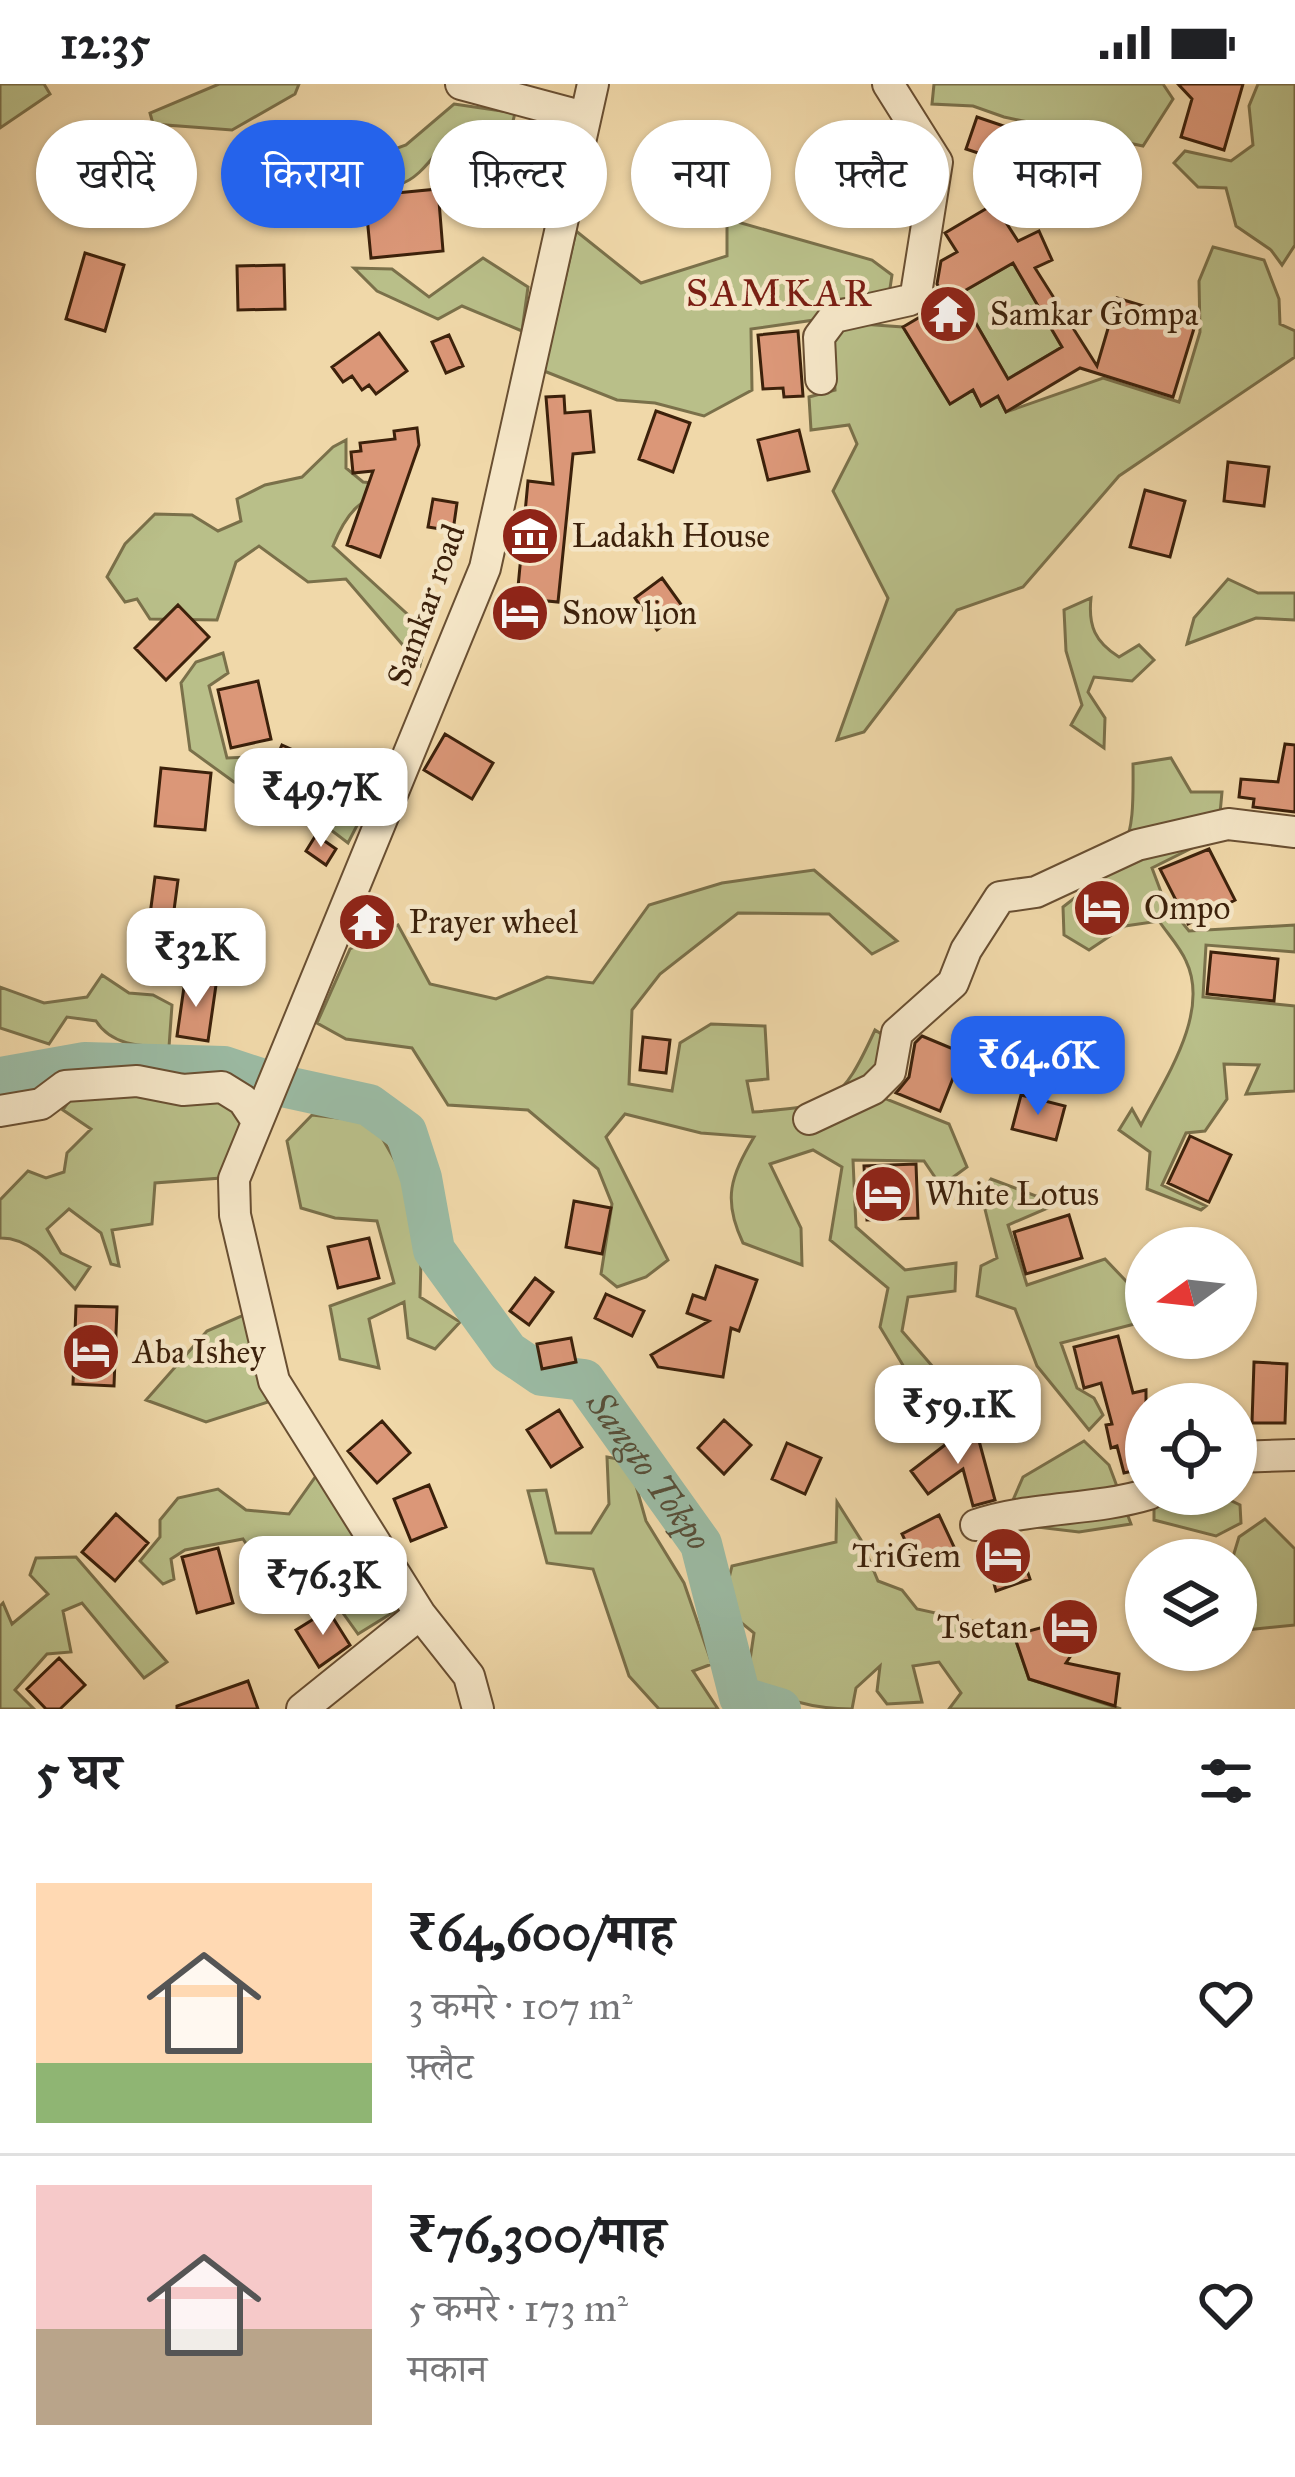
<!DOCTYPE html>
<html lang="hi">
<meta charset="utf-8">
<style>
body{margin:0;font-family:"IM FELL Great Primer","Noto Serif Devanagari",serif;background:#f6f6f6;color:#202124;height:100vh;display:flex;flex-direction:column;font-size:45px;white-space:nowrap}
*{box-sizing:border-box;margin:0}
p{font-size:39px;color:#757577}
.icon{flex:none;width:66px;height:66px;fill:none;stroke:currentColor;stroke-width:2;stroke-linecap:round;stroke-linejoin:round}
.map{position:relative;height:1625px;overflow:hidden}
.sheet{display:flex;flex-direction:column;background:#fff;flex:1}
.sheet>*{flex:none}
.banner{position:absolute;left:36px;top:36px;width:1224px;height:108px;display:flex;gap:24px}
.needle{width:78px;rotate:255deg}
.tools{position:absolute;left:1125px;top:1143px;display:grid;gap:24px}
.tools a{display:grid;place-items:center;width:132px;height:132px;border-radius:50%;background:#fff;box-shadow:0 3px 9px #0004;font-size:60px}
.price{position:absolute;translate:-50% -102px;padding:0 27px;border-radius:24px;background:#fff;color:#222;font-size:39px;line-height:78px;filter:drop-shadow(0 3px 6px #0008)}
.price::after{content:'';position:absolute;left:50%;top:72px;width:36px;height:27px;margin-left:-18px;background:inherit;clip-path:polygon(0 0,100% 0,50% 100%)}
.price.current{background:#2563eb;color:#fff}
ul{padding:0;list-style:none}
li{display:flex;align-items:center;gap:36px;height:300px;padding:0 36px}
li+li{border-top:3px solid #e0e0e0}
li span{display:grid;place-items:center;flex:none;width:336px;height:240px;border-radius:0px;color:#555}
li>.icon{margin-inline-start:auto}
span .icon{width:144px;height:144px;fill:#fffc;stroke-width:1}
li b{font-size:51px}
h2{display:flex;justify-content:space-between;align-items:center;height:144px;padding:0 36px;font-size:51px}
.chip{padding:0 42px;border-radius:54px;background:#fff;box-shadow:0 3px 9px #0004;font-size:42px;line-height:108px}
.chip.current{background:#2563eb;color:#fff}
.status{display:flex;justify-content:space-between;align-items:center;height:84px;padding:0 60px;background:#fff;direction:ltr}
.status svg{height:33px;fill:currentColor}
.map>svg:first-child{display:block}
.green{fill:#b9bf89;stroke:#7a704a;stroke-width:3}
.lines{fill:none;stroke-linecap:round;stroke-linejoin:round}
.river{stroke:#9bbba4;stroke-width:42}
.building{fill:#db9778;stroke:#3c210b;stroke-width:3;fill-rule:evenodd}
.minor-casing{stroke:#694f32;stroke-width:34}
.minor{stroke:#f5e6c7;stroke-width:30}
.labels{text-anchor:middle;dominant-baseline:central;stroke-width:9;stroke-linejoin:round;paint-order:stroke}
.poi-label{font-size:33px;fill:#3c210b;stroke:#f5e6c7;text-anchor:start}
.street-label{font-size:33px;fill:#3c210b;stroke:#f5e6c7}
.water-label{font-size:36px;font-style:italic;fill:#584f39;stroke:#f5e6c7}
.quarter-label{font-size:39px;letter-spacing:3px;fill:#7a1f14;stroke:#f5e6c7}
</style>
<div class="status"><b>12:35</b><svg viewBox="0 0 49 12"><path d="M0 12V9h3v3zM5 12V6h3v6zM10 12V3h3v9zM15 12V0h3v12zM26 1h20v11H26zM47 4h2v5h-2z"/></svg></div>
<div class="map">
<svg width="1295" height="1625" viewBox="0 0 1295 1625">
<rect width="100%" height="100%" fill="#f0d8a9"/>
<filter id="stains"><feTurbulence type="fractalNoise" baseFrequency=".00167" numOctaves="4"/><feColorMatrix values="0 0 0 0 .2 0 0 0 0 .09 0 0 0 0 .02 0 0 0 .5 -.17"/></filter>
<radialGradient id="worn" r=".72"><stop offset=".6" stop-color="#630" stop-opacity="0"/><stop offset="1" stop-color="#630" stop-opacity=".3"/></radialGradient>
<path class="green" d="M0,0H44L50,10L0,44Z
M219,0H299L295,10L232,46L153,40L150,29Z
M934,0H1163L1173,15L1143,62L1004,33L973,22L932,20Z
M1258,0H1295V161L1282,181L1271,166L1236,142L1226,104L1198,103L1174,79L1185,67L1231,77L1253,61L1249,22Z
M454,20L515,29L505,69L441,63C408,107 395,109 343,92L364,76L406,61Z
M727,135L872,176L892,191L889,211L829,216L814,236L751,245L752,306L704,332L655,319L617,316L544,287L576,147L641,199L727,172Z
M1213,163L1264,176L1279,215L1280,240L1295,247V273L1119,392L1023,503L957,526L864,648L837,656L888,514L833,407L857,360L849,341L811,346L809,313L835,306L833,259L847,239L903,243L950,320L973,306L981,322L998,312L1006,328L1103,294L1179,318L1200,248L1199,197Z
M483,174L528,203L522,247L462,222L438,235L377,207L354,184L392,185L429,213Z
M1013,179L1062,263L1008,295L959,210Z
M346,356V384L363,398L393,401C359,417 347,427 333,462L428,549L420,581L346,495L308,498L259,462L236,478L217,536L150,535L137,515L125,518L107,493L125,460L155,430L192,431L218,447L241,437L237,415L265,401L302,393L333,363Z
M1228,495L1258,509H1295V536L1256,534L1187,560L1194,534Z
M1091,514C1088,542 1095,558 1119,573L1139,561L1154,576L1132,597L1094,593L1088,608L1105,634L1104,664L1071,641L1082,621L1066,567L1064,526Z
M223,569L228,589L209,602L227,674L250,673L276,693L266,714L234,698L190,666L181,599L196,578Z
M1171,674L1191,708H1222L1218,751L1152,784L1164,816L1189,847L1295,841V868L1206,861L1203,913L1295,922V1007L1246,1010L1259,981L1224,980L1227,1015L1205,1047L1186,1049L1162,1101L1206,1122L1201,1126L1147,1105L1150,1068L1119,1046L1132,1025L1141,1041C1164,996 1211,929 1186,877C1180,863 1167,849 1159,837L1125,842L1089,866L1064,851L1063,823C1130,772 1134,764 1133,680Z
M374,680L387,683L348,759L306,727L322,704L330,709L351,706L357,693Z
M814,786L897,857L872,870L829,830L738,829L660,890L632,926L629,1000L672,1007L680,959L711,940L765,942L768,995L747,997L753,1028C833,1022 841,1020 875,946L905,965L886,1015L949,1040L967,1083L941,1102L924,1077L853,1076L856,1143L905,1186L956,1179L955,1207L908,1213L902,1247L946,1298L945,1333L915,1351L904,1283L880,1243L888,1204L830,1156L842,1083L813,1066L770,1080L801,1144L802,1181L743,1159C722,1115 731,1092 754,1053L701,1049L625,1030L606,1053L668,1176L646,1193L617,1203L601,1190L612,1120L598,1085L528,1026L448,1021L412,964L346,955L317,939L350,865L398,841L430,900L496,915L547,893L593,899L649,821L722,799Z
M102,891L129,909L153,911L172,921L169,963C141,962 112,962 96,937L67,933L49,960L0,944V903L44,919L87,913Z
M199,996L245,1032L221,1094L155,1099L152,1140L112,1146L119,1182L111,1180L101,1149L69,1125L47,1145L61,1169L90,1183L75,1205C55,1184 31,1153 0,1154V1116L28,1087L46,1094L64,1088L67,1069L91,1045L63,1026L73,1011Z
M312,1031L373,1038L405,1094L422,1140L420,1213L460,1238L435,1265L408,1254L404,1218L369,1235L379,1284L340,1275L330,1222L394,1199L377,1137L335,1134L301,1124L287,1057Z
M991,1095L1057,1120L1008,1141L1027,1201L1105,1175L1146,1218V1237L1061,1259L1077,1304L1094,1314L1103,1331L1089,1346L1037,1282L1015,1225L977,1212L981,1182L997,1174L981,1109Z
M246,1230L268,1318L206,1338L146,1316L207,1247Z
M1084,1357L1109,1381L1131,1440L1079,1448L1003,1439L1023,1393Z
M607,1373L629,1377L646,1437L684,1499L712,1580L693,1587L718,1625H659L629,1592L593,1485L547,1479L528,1407L546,1406L556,1449H591L609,1420Z
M316,1392L400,1524L358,1550L330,1511C293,1510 262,1486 243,1455L185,1466L171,1475L174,1495L163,1500L140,1477L160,1453V1436L178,1414L218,1405L246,1426L289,1430Z
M1154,1410H1217L1240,1421L1241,1439L1216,1452L1154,1436Z
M837,1418L861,1456L878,1497L902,1506L917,1525L990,1541L1014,1551L1029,1595L1121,1625H949L961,1609L939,1578L913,1582L922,1618L887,1620L877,1607L880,1582L856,1604L852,1625C813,1625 781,1616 747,1596L754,1549L722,1523L732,1482L836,1458Z
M1265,1435L1295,1465V1541L1236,1547V1476H1232L1239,1453Z
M76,1473L167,1578L144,1594L82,1519L63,1527L71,1568L47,1570L15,1606L34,1625H0V1522L3,1519L12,1540L48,1510L30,1491L36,1474Z"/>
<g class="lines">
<path class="river" id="s1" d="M0,994L85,979L224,983L282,1002L369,1021L406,1048L421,1094L434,1166L508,1268L542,1291L584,1296L701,1460L740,1613L780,1625"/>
</g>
<path class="building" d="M1178,0H1243L1224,66L1181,53L1192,15Z
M977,33L1042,55L1046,45L1077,57L1059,102L1028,89L1030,86L966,65Z
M534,40L560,56L553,89L517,64Z
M438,105L443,167L371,174L365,112Z
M994,120L1018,157L1039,147L1052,176L1035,184L1097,282L1117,214L1196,238L1173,313L1080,284L1006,328L998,312L981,322L973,306L950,320L903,243L947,217L937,200L941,177L957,168L945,149ZM1013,179L1062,263L1008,295L959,210Z
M85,169L124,181L105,247L66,235Z
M284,181L285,225L238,226L237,182Z
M798,247L803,312L784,313L783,304L763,305L758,251Z
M379,249L407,287L376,310L369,301L362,306L352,292L343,298L332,283Z
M449,251L463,282L446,289L432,258Z
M564,312L565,329L590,327L594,368L573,370L558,518L517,514L528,397L553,400L546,313Z
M656,327L690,339L673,388L639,375Z
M417,344L419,361L380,473L347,461L373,387L353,389L351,368L361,367L360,359L395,355L394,347Z
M799,346L809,387L768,396L758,356Z
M1228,378L1269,383L1264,422L1224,417Z
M1145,406L1185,417L1170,473L1130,463Z
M433,415L457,419L453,447L428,443Z
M662,494L685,526L657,546L635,514Z
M178,521L209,553L166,596L135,564Z
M258,597L271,655L231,664L218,606Z
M445,650L493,679L472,715L424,686Z
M1285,660L1295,661V728L1253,723L1254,715L1239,713L1241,695L1278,698Z
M282,661L320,678L304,713L288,706L295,688L274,679Z
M161,684L211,689L205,746L155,742Z
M316,751L336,765L326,781L306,767Z
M1209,765L1235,816L1188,840L1160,785Z
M155,793L178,796L169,864L146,861Z
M1211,868L1278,875L1274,917L1207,910Z
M185,896L216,901L208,957L177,952Z
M922,952L963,969L940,1027L896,1009L909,993L915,959Z
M643,953L670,956L666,989L640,986Z
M1021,1011L1065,1022L1056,1056L1012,1045Z
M1190,1052L1231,1071L1209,1118L1168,1099Z
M916,1080L918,1134L867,1136L864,1082Z
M574,1117L611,1124L602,1170L566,1163Z
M1069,1131L1082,1174L1026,1190L1014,1148Z
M369,1154L379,1194L338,1204L328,1163Z
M716,1182L757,1196L739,1247L731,1244L723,1293L658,1283L651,1271L709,1237L687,1229L693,1211L705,1215Z
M535,1194L553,1208L529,1241L510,1227Z
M606,1210L644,1227L632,1252L595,1234Z
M76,1222L117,1223L114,1302L73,1300Z
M1118,1252L1133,1309L1146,1306V1384L1124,1389L1117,1362L1111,1364L1106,1341L1112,1340L1101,1299L1084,1304L1074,1263Z
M571,1254L576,1278L542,1285L537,1260Z
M1254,1278L1287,1280L1285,1339H1252Z
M559,1326L582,1363L551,1383L527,1346Z
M724,1336L751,1361L724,1390L698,1364Z
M382,1337L410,1369L377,1399L348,1367Z
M975,1342L995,1416L973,1422L963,1385L928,1410L911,1387L954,1354L953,1348Z
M787,1359L821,1374L805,1410L772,1395Z
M429,1401L446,1443L411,1457L394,1415Z
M116,1430L148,1459L115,1497L82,1468Z
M939,1431L955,1465L918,1483L902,1450Z
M1015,1451L1030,1495L996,1507L983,1459Z
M218,1464L233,1519L197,1529L182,1473Z
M1061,1517L1093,1538L1066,1579L1119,1590L1115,1622L1029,1595L1014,1551L1044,1543Z
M328,1526L350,1561L319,1583L296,1546Z
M59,1574L85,1601L60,1625H46L27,1605Z
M248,1597L258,1625H177V1622Z"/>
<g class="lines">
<g class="minor-casing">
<path id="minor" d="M461,0L584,33
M821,295L819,253L834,233L910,216L916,210L937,78L888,0
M0,1027L41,1020L65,1002L137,997L183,1006L222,1003L243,1016L257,1037
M809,1035L873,1005L890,988L897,949L953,899L966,866L1000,813L1036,808L1137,761L1228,740L1295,748
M1236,1373L1295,1371
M976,1441C1032,1422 1093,1427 1149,1410
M302,1625L420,1530
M478,1625L469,1592L420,1530L274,1297L235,1131L234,1095L485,484L593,0"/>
</g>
<use href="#minor" class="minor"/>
</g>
<defs>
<g id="temple-disc" transform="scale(3)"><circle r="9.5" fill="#8f2418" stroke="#f5e6c7"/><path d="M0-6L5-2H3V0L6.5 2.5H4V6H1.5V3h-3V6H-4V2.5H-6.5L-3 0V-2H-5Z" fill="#fff"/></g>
<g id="museum-disc" transform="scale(3)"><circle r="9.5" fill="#8f2418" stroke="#f5e6c7"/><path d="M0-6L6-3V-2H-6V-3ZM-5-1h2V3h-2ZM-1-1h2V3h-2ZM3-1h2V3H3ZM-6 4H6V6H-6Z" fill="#fff"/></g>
<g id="hotel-disc" transform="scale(3)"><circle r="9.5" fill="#8f2418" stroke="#f5e6c7"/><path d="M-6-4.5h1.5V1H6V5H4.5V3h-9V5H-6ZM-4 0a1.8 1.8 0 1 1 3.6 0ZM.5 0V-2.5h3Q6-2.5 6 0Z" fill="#fff"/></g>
</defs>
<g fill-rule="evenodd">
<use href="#temple-disc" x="948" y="230"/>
<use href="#museum-disc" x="530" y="452"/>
<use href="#hotel-disc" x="520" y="529"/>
<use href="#hotel-disc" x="1102" y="824"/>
<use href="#temple-disc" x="367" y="838"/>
<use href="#hotel-disc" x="883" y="1110"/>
<use href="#hotel-disc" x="91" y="1268"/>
<use href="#hotel-disc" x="1003" y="1472"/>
<use href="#hotel-disc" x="1070" y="1543"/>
</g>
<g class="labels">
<g class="poi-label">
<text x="990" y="230">Samkar Gompa</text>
<text x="572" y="452">Ladakh House</text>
<text x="562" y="529">Snow lion</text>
<text x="1144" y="824">Ompo</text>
<text x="409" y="838">Prayer wheel</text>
<text x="925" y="1110">White Lotus</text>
<text x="133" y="1268">Aba Ishey</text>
<text x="961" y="1472" text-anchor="end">TriGem</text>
<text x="1028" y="1543" text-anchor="end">Tsetan</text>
</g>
<g class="street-label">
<text transform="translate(426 521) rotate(-70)">Samkar road</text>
</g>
<g class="water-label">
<text stroke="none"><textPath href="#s1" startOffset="864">Sangto Tokpo</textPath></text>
</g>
<g class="quarter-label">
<text x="780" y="209">SAMKAR</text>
</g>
</g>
<rect width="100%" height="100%" filter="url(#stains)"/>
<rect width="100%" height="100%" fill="url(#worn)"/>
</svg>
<div class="tools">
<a><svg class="needle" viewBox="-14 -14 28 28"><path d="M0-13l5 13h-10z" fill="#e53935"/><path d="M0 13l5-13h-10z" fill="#757577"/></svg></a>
<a><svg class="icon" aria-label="locate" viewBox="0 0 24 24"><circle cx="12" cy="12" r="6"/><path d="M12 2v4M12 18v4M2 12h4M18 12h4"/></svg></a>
<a><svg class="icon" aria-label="layers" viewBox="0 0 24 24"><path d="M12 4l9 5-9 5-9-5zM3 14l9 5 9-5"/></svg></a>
</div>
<b class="price" style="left:321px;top:766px">₹49.7K</b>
<b class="price" style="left:196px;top:926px">₹32K</b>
<b class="price current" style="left:1038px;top:1034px">₹64.6K</b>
<b class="price" style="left:958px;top:1383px">₹59.1K</b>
<b class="price" style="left:323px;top:1554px">₹76.3K</b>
<div class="banner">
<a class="chip">खरीदें</a>
<a class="chip current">किराया</a>
<a class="chip">फ़िल्टर</a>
<a class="chip">नया</a>
<a class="chip">फ़्लैट</a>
<a class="chip">मकान</a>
</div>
</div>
<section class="sheet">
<h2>5 घर<svg class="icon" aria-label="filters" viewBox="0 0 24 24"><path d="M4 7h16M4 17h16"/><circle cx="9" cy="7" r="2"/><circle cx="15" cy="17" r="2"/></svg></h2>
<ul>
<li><span style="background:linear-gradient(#ffd9b3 75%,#8fb573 0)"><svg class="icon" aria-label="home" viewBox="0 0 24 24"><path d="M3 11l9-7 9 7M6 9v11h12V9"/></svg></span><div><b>₹64,600/माह</b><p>3 कमरे · 107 m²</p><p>फ़्लैट</p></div><svg class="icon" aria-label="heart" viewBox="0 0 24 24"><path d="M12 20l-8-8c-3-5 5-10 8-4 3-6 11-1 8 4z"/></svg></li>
<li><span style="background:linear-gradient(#f6c9c9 60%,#b9a48a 0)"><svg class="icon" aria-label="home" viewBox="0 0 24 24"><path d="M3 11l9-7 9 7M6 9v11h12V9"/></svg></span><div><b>₹76,300/माह</b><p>5 कमरे · 173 m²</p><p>मकान</p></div><svg class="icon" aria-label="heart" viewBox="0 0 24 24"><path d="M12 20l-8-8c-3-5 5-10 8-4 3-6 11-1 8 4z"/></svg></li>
</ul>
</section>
